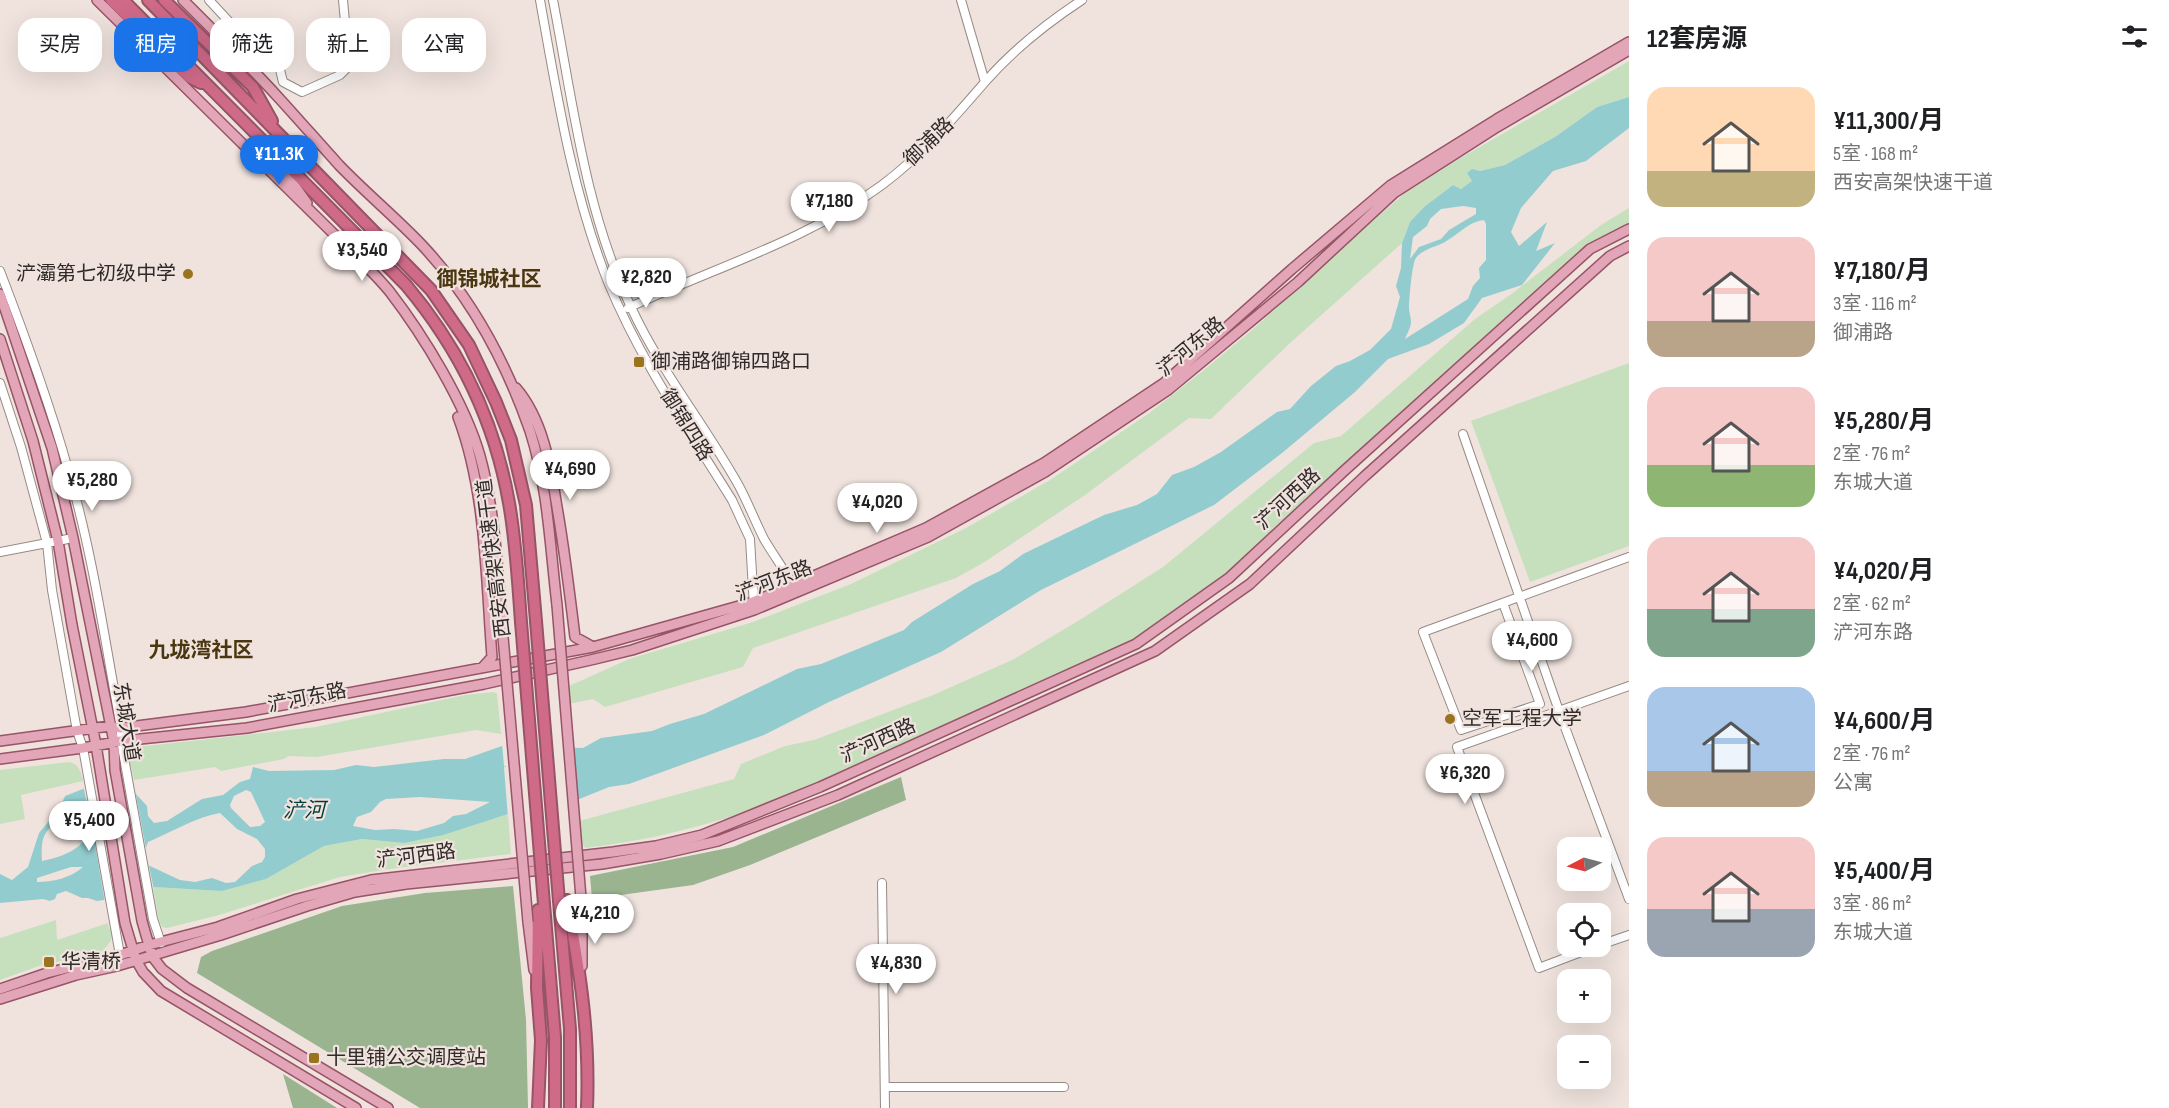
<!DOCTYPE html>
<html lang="zh">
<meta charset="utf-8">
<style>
body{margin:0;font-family:"Sofia Sans Condensed","Noto Sans SC",sans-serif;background:#f2f2f2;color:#202124;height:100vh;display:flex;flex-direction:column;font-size:22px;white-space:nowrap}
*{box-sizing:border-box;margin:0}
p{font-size:20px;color:#757577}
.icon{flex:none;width:33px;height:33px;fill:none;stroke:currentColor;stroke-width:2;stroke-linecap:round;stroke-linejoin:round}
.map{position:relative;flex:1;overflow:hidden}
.sheet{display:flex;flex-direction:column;background:#fff;width:540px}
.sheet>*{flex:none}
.hud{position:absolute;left:18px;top:18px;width:570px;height:54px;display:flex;gap:12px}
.needle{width:39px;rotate:264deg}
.fabs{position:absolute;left:1557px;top:837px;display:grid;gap:12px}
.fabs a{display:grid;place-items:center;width:54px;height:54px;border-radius:12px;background:#fff;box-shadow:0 6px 24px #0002;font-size:30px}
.price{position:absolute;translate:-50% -51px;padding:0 14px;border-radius:21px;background:#fff;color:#222;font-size:20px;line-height:39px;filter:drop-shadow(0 2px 3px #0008)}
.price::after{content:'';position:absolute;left:50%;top:36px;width:18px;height:14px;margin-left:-9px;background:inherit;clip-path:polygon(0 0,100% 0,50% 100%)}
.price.on{background:#1a73e8;color:#fff}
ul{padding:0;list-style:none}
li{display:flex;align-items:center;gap:18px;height:150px;padding:0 18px}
li span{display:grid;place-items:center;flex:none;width:168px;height:120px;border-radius:18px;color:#555}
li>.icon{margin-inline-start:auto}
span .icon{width:72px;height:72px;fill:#fffc;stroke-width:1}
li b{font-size:26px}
h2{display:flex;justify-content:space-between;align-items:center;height:72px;padding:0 18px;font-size:26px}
.tag{padding:0 21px;border-radius:18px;background:#fff;box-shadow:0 6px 24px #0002;font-size:21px;line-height:54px}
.tag.on{background:#1a73e8;color:#fff}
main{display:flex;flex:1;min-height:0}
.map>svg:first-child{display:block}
.green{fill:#c6e0bd}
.forest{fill:#99b48f}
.water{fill:#92cccf;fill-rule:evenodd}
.pier{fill:#f0e3de}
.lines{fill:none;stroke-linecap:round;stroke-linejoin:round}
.minor-casing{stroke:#968a85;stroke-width:10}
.major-casing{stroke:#975467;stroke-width:12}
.highway-casing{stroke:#975467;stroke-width:14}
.minor{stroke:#fff;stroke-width:8}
.major{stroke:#e2a6b8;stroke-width:9}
.highway{stroke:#cf6a89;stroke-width:10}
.major-bridge-casing{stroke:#975467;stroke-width:12;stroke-linecap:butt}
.highway-bridge-casing{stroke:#975467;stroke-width:14;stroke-linecap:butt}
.major-bridge{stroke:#e2a6b8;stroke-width:9}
.highway-bridge{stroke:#cf6a89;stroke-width:10}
.poi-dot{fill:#99731e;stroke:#f0e3de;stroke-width:2}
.labels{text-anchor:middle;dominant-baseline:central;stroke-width:4.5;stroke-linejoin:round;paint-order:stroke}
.street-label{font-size:20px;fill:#302b29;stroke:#f0e3de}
.poi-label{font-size:20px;fill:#302b29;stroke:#f0e3de;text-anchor:start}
.neighbourhood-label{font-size:21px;font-weight:bold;fill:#4a3710;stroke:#f0e3de}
.water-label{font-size:21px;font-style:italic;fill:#023b3e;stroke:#f0e3de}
</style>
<main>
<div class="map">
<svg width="1629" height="1108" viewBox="0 0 1629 1108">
<rect width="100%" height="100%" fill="#f0e3de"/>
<path class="green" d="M1629,61V97L1597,107L1555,137L1505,165L1480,171L1472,170L1467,173L1472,181L1461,189L1453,185L1424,207L1410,222L1402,243L1289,344L1211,419L1189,418L1085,495L983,563L956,578L753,648L743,667L605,707L593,699L568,704L567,687L629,659L753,622L851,584L966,528L1050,480L1148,414L1204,370L1252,330L1348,242L1404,194L1457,160Z
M1629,208V226L1569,267L1198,598L1132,646L774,803C712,824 650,841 585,848L581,841L579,821L734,779L741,764L785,746L814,740L933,695L1012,660L1078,621L1163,567L1314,443L1341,436L1475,319L1510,295L1601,225Z
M1629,363V546L1530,582L1471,421Z
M494,692L497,694L501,734L476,730L317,757L289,756L284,759L221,771L215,767L134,780L131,766H128V753L131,748L137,747L316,727L465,695Z
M69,762C79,764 81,772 83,781L21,795L25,819L0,824V770Z
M508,814L511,854L390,869L340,877L219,915L167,928L162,927L159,921L153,887L222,891L266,879L324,846L362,839L404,843Z
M56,920L57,940L108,923L109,929L112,928C114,939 109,945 101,952L39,966L0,980V938Z"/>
<path class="forest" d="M901,777L906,800L750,865L693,885L592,899L590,876L733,847Z
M513,886L526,1020L528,1108H420L197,973L201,957L212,951L342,906L425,893Z
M283,1074L337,1108H293Z"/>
<path class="water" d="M1629,97V128L1586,161L1553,171L1521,208L1511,232L1519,246L1547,222L1536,251L1555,243L1522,285L1482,298L1464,323L1429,344L1388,359L1355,392L1282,453L1214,505L1041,590L941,652L829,702L764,735L629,784L609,787L577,800L508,814L443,835L404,843L362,839L324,846L266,879L222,891L153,887L119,892L104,900L97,901L88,898H82L66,891L57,894L55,899L50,901L43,899L0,903V874L12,880L28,867L39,833L60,808L65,796L88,787L136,794L147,806L148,816L154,823L167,821L202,799L223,795L240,782L250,779L253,767L269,771L334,770L356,765L374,767L444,759H465L502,746L583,748L601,738L652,731L670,724L704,714L797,669L821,664L904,630L912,622L973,584L1000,571L1023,554L1104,515L1137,505L1157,494L1172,475L1194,467L1221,452L1277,412L1290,409L1311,386L1336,366L1350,361L1370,350L1391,329L1400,297L1396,286L1401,268L1402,243L1410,222L1424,207L1453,185L1461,189L1472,181L1467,173L1472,169L1480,171L1505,165L1555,137L1597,107ZM1463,206L1476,208V214L1449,230L1441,239L1419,247L1410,259L1413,237L1427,226L1430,219L1441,209ZM1484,220L1486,224V260L1479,268L1480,278L1473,286L1468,299L1405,339C1407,334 1411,327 1411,322C1411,317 1409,313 1409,308C1409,300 1412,263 1416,258C1423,248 1439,247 1448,240C1461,232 1469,222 1484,220ZM246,790L251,792L265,822L260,826L250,827L231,808L230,805L234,796ZM420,797L490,802L466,814L453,816L444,823L417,831L394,829L375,830L353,826L357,817L371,812L380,802L386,799ZM92,804C97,841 75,854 42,861C40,832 47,828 69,814C78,809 82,806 92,804ZM220,813L237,829L257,839L265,849V857L262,862L252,866L235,882L226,883L212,878L195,882L180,880L150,866L142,859L148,842C172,832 196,817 220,813ZM71,867H83C71,878 52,882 37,882V878Z"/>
<path class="pier" d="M525,740L572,744L577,803L564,807L508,818L504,767H507L504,766L502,743Z
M115,783L130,786L135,790L147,854L145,858L148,861L154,890H137L120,895L105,903L89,808H88L83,785Z"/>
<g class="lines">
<g class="minor-casing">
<path id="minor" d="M209,0L248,42H265L276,53L283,82L302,92L340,75L349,66L343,0
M540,0C557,95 572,192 608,282C640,360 688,429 732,500L750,539L754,607
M553,0C573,103 585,211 631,307C660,370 705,425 739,486C748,503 755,521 764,539C774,556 786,572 795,589
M961,0L985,82
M0,271C25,336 49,402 68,469C93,554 105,642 121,728V741L153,919L161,943
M628,308C713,268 806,241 882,185C922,155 953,119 985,82C1013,50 1047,23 1082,0
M0,383L21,447L47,543L52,590L77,731L83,748L120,955
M1463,434L1559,711L1629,899
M0,552L73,538
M1503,603L1540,704L1461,730L1423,632L1519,597L1629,557
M882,883L885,1108
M1600,945L1629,935
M1597,946L1539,968L1457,747L1629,686
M885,1087H1064"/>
</g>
<g class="major-casing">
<path id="major" d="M97,0L349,249C363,263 378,277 390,292C423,335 465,403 480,456C496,514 498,577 503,637
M183,0C215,32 248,64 278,97C299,120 319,143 339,165C365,192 395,217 421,244C471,297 506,362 530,431C548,487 550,547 557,605
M275,158L307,203
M0,294L52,448L73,538L114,742L115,770L142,921L152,956L162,969L187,988L388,1108
M0,339L33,441L58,541L72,625L96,745L125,923L136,960L143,972L161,991L356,1108
M516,388C545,422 551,471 558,513C565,554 570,596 575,637L593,647
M458,417C486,491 486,579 492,657L482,668
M0,741L110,726L121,728L246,712L593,647L753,602L926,528L1044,463L1164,383L1292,269L1391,185L1497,119L1629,42
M0,759L83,748L121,741L247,728L484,684L595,659L632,650L754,610L928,537L1045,472L1168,390L1298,282L1394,193L1497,127L1629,50
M582,910V966
M528,922L534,970
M0,989L47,973L120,955L149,945L218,927L297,899L371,880L613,852L656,846L702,835L820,787L1136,644L1229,578L1344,471L1590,249L1629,229
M0,999L76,975L117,966L221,935L307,906L355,892L406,884L602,864L661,854L718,841L838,795L1155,651L1250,584L1365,476L1610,256L1629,246"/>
</g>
<g class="highway-casing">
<path id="highway" d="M111,0L189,77L201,83
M123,0L406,285C459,348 495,422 509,503C516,542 518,582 521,622
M148,0L431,290L469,345L496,402L511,440L526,505L536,621
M164,0L253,87L272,121
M567,900C580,971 590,1036 587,1108
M559,901L570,1029V1108
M544,904L555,1037V1108
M538,910L537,988L541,1040L538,1108"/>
</g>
<use href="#minor" class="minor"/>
<use href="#major" class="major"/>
<use href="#highway" class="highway"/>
<g class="major-bridge-casing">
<path id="major-bridge" d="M557,605L582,910
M503,637L528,922"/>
</g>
<g class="highway-bridge-casing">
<path id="highway-bridge" d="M536,621L559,901
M521,622L544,904"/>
</g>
<use href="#major-bridge" class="major-bridge"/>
<use href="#highway-bridge" class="highway-bridge"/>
</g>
<g class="poi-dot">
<circle cx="188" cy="274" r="6"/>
<rect x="633" y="356" width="12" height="12" rx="3"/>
<circle cx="1450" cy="719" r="6"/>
<rect x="43" y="956" width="12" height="12" rx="3"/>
<rect x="308" y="1052" width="12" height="12" rx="3"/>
</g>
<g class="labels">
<g class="street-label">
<text transform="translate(929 142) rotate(-44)">御浦路</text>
<text transform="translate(1191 347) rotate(-40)">浐河东路</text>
<text transform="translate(686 425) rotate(58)">御锦四路</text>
<text transform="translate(1288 499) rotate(-43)">浐河西路</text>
<text transform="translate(494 558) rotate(-97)">西安高架快速干道</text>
<text transform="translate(774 581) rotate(-21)">浐河东路</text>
<text transform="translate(307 698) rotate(-11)">浐河东路</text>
<text transform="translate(126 722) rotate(81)">东城大道</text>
<text transform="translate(878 741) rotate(-24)">浐河西路</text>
<text transform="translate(416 856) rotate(-7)">浐河西路</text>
</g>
<g class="poi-label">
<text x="176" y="274" text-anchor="end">浐灞第七初级中学</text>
<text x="651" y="362">御浦路御锦四路口</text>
<text x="1462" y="719">空军工程大学</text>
<text x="61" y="962">华清桥</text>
<text x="326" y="1058">十里铺公交调度站</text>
</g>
<g class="neighbourhood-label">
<text x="489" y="279">御锦城社区</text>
<text x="201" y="650">九垅湾社区</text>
</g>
<g class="water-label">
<text x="304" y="810">浐河</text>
</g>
</g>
</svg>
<div class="fabs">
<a><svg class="needle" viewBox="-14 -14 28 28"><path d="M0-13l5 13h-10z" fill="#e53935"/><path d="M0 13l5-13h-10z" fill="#757577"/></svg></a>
<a><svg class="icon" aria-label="locate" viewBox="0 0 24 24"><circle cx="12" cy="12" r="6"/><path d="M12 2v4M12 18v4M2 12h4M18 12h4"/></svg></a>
<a>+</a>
<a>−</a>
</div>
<b class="price on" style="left:279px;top:186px">¥11.3K</b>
<b class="price" style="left:829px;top:233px">¥7,180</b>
<b class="price" style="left:362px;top:282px">¥3,540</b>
<b class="price" style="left:646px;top:309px">¥2,820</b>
<b class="price" style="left:570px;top:501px">¥4,690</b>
<b class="price" style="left:92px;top:512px">¥5,280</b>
<b class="price" style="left:877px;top:534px">¥4,020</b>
<b class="price" style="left:1532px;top:672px">¥4,600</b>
<b class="price" style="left:1465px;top:805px">¥6,320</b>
<b class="price" style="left:89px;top:852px">¥5,400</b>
<b class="price" style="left:595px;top:945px">¥4,210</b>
<b class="price" style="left:896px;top:995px">¥4,830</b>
<div class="hud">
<a class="tag">买房</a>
<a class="tag on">租房</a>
<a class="tag">筛选</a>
<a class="tag">新上</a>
<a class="tag">公寓</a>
</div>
</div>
<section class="sheet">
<h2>12套房源<svg class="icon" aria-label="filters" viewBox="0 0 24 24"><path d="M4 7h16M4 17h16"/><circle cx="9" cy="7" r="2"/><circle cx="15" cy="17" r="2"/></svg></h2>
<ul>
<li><span style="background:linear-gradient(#ffd9b3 70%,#c2b280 0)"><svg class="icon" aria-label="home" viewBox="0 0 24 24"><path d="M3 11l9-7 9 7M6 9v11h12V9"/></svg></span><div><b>¥11,300/月</b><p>5室 · 168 m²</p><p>西安高架快速干道</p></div></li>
<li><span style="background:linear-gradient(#f6c9c9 70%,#b9a48a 0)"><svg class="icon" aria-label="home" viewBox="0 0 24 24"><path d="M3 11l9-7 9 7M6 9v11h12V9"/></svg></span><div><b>¥7,180/月</b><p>3室 · 116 m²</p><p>御浦路</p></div></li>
<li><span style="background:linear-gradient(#f6c9c9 65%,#8fb573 0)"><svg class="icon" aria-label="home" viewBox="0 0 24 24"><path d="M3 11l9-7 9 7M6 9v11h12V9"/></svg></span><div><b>¥5,280/月</b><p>2室 · 76 m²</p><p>东城大道</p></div></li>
<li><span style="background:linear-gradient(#f6c9c9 60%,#7fa58c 0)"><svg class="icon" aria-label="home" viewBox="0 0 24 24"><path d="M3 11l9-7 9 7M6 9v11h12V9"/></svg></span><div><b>¥4,020/月</b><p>2室 · 62 m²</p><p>浐河东路</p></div></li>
<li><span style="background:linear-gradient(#a9c7e8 70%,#b9a48a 0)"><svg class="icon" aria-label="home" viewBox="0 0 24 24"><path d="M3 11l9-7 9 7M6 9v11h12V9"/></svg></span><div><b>¥4,600/月</b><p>2室 · 76 m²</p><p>公寓</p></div></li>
<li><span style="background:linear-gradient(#f6c9c9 60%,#9aa5b1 0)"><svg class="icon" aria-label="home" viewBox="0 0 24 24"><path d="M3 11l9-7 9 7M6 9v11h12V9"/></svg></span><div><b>¥5,400/月</b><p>3室 · 86 m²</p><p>东城大道</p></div></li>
</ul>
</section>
</main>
